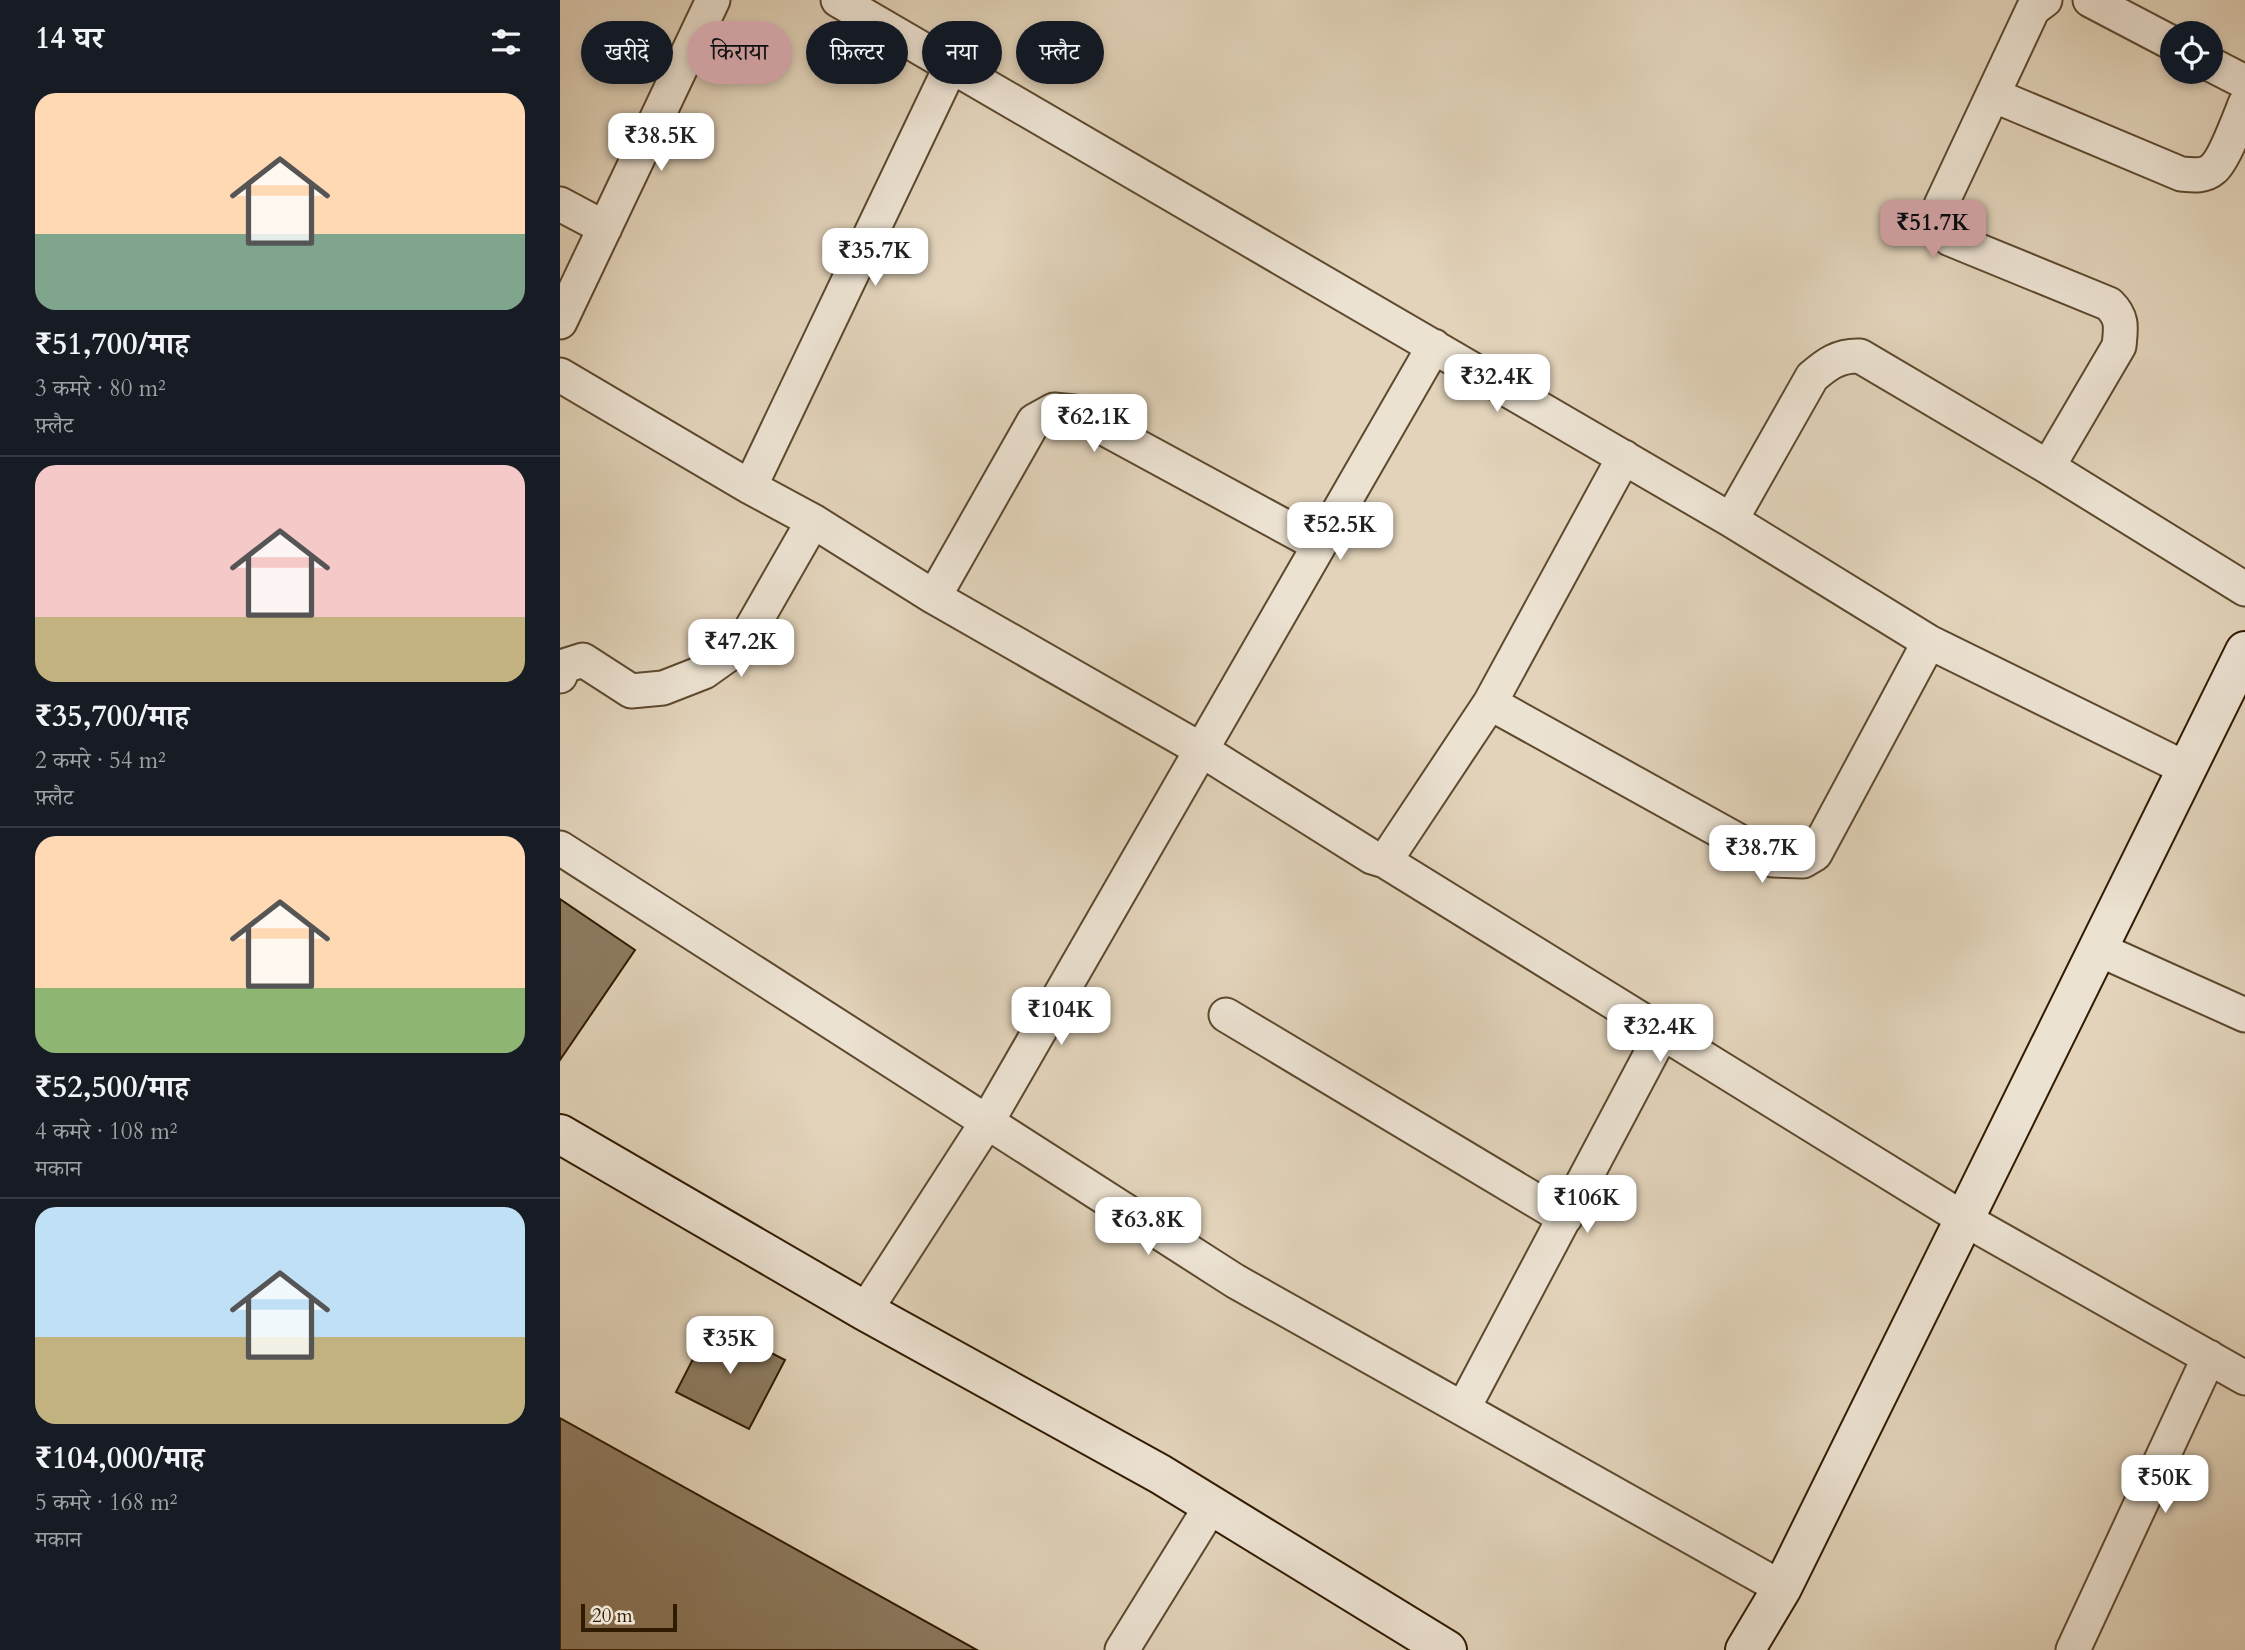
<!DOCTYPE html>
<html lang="hi">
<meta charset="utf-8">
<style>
body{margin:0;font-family:Cardo,"Noto Serif Devanagari",serif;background:#242831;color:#f1f3f6;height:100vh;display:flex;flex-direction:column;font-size:26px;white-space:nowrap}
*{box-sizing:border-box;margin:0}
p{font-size:23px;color:#9ea1a6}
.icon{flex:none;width:38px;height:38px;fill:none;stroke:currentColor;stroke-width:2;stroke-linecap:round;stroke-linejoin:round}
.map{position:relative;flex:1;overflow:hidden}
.drawer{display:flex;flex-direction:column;background:#171b24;width:560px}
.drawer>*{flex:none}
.hud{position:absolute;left:21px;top:21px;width:665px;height:63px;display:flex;gap:14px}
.tools{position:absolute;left:1600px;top:21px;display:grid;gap:14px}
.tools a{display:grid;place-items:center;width:63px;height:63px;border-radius:50%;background:#171b24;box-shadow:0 4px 10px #0003;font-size:35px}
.scale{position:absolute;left:21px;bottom:18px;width:96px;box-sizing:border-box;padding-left:7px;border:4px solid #311b00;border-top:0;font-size:19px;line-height:24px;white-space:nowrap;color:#311b00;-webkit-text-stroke:5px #ece2d2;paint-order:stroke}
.price{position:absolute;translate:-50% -60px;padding:0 16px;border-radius:14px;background:#fff;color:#222;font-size:23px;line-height:46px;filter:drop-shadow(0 2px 4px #0008)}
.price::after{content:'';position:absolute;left:50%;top:42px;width:21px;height:16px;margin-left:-10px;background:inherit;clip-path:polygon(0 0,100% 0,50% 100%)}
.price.on{background:#c59692;color:#111}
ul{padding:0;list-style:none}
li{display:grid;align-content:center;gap:14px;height:371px;padding:0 35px}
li+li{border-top:2px solid #363941}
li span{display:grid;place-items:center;height:217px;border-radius:21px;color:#555}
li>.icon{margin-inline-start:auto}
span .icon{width:126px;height:126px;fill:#fffc;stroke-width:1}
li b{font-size:30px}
h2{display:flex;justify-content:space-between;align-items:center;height:84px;padding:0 35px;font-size:30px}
.chip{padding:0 24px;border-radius:32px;background:#171b24;box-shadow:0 4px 10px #0003;font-size:24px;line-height:63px}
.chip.on{background:#c59692;color:#111}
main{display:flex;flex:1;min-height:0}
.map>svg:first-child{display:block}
.building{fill:#8d7b61;stroke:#311b00;stroke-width:2}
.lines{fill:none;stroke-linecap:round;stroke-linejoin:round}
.street-casing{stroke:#5d492e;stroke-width:37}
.secondary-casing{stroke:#311b00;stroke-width:42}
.street{stroke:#ece2d2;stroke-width:33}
.secondary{stroke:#ece2d2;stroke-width:38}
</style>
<main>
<section class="drawer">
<h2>14 घर<svg class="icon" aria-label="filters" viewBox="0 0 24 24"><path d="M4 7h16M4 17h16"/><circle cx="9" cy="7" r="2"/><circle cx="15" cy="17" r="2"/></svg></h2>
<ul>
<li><span style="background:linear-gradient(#ffd9b3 65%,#7fa58c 0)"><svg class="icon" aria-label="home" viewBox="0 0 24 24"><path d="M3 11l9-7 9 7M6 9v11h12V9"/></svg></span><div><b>₹51,700/माह</b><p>3 कमरे · 80 m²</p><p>फ़्लैट</p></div></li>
<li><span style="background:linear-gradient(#f6c9c9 70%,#c2b280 0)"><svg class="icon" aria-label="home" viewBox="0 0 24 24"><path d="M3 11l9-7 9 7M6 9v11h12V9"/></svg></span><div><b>₹35,700/माह</b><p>2 कमरे · 54 m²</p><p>फ़्लैट</p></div></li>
<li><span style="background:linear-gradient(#ffd9b3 70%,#8fb573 0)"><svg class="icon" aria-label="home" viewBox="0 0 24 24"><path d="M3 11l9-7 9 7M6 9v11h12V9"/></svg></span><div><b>₹52,500/माह</b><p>4 कमरे · 108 m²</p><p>मकान</p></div></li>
<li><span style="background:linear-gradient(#bfe0f5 60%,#c2b280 0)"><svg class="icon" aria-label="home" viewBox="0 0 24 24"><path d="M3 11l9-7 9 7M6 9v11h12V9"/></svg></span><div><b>₹104,000/माह</b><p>5 कमरे · 168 m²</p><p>मकान</p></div></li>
</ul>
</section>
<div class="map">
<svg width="1685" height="1650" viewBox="0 0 1685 1650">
<rect width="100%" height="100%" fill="#e2d3ba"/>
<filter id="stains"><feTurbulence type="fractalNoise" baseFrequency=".00286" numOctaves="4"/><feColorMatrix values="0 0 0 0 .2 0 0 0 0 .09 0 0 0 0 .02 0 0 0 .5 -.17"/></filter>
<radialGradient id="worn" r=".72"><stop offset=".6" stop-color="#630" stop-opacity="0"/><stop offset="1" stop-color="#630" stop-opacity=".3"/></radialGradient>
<path class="building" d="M0,899L75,950L0,1060Z
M152,1322L225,1360L189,1429L116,1392Z
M0,1418L417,1650H0Z"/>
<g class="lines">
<g class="street-casing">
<path id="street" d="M278,0L1171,520L1369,642L1627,769
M1485,0L1473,9L1381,205L1380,220L1390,239L1549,304C1563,318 1561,327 1559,346L1488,467
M1530,0L1612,43
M1650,64L1685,82
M1433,95L1621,174C1632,175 1644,177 1653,169C1664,160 1679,119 1685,104
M0,204L45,228
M0,322L153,0
M0,375L190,487L253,521L374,597L640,749L812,857L825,861L930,703L1064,457
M190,487L391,66
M1171,520L1252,377C1267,364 1279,355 1300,356L1488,467L1685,589
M374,597L474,421L494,410L514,412L759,545
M0,676L4,666L23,660L71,691L103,688L144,672L182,645L253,521
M930,703L1213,860L1243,861L1255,854L1369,642
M0,848L675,1281L1222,1588
M825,861L1404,1219L1685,1378
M1538,949L1685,1015
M666,1015L1005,1218
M305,1311L427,1122L874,346
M903,1409L1102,1033
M562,1650L651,1506
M1513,1650L1649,1357"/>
</g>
<g class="secondary-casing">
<path id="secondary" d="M0,1134L305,1311L600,1474L887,1650
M1185,1650L1222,1588L1685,651"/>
</g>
<use href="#street" class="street"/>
<use href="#secondary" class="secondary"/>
</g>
<rect width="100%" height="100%" filter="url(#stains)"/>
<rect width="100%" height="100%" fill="url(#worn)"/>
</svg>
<div class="tools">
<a><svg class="icon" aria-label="locate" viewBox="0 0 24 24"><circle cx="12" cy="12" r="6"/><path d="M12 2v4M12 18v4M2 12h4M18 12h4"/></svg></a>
</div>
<div class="scale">20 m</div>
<b class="price" style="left:101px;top:173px">₹38.5K</b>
<b class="price on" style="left:1373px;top:260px">₹51.7K</b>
<b class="price" style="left:315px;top:288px">₹35.7K</b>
<b class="price" style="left:937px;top:414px">₹32.4K</b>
<b class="price" style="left:534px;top:454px">₹62.1K</b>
<b class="price" style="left:780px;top:562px">₹52.5K</b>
<b class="price" style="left:181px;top:679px">₹47.2K</b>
<b class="price" style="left:1202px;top:885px">₹38.7K</b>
<b class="price" style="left:501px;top:1047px">₹104K</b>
<b class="price" style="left:1100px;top:1064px">₹32.4K</b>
<b class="price" style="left:1027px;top:1235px">₹106K</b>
<b class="price" style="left:588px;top:1257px">₹63.8K</b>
<b class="price" style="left:170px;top:1376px">₹35K</b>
<b class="price" style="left:1605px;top:1515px">₹50K</b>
<div class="hud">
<a class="chip">खरीदें</a>
<a class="chip on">किराया</a>
<a class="chip">फ़िल्टर</a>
<a class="chip">नया</a>
<a class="chip">फ़्लैट</a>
</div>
</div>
</main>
